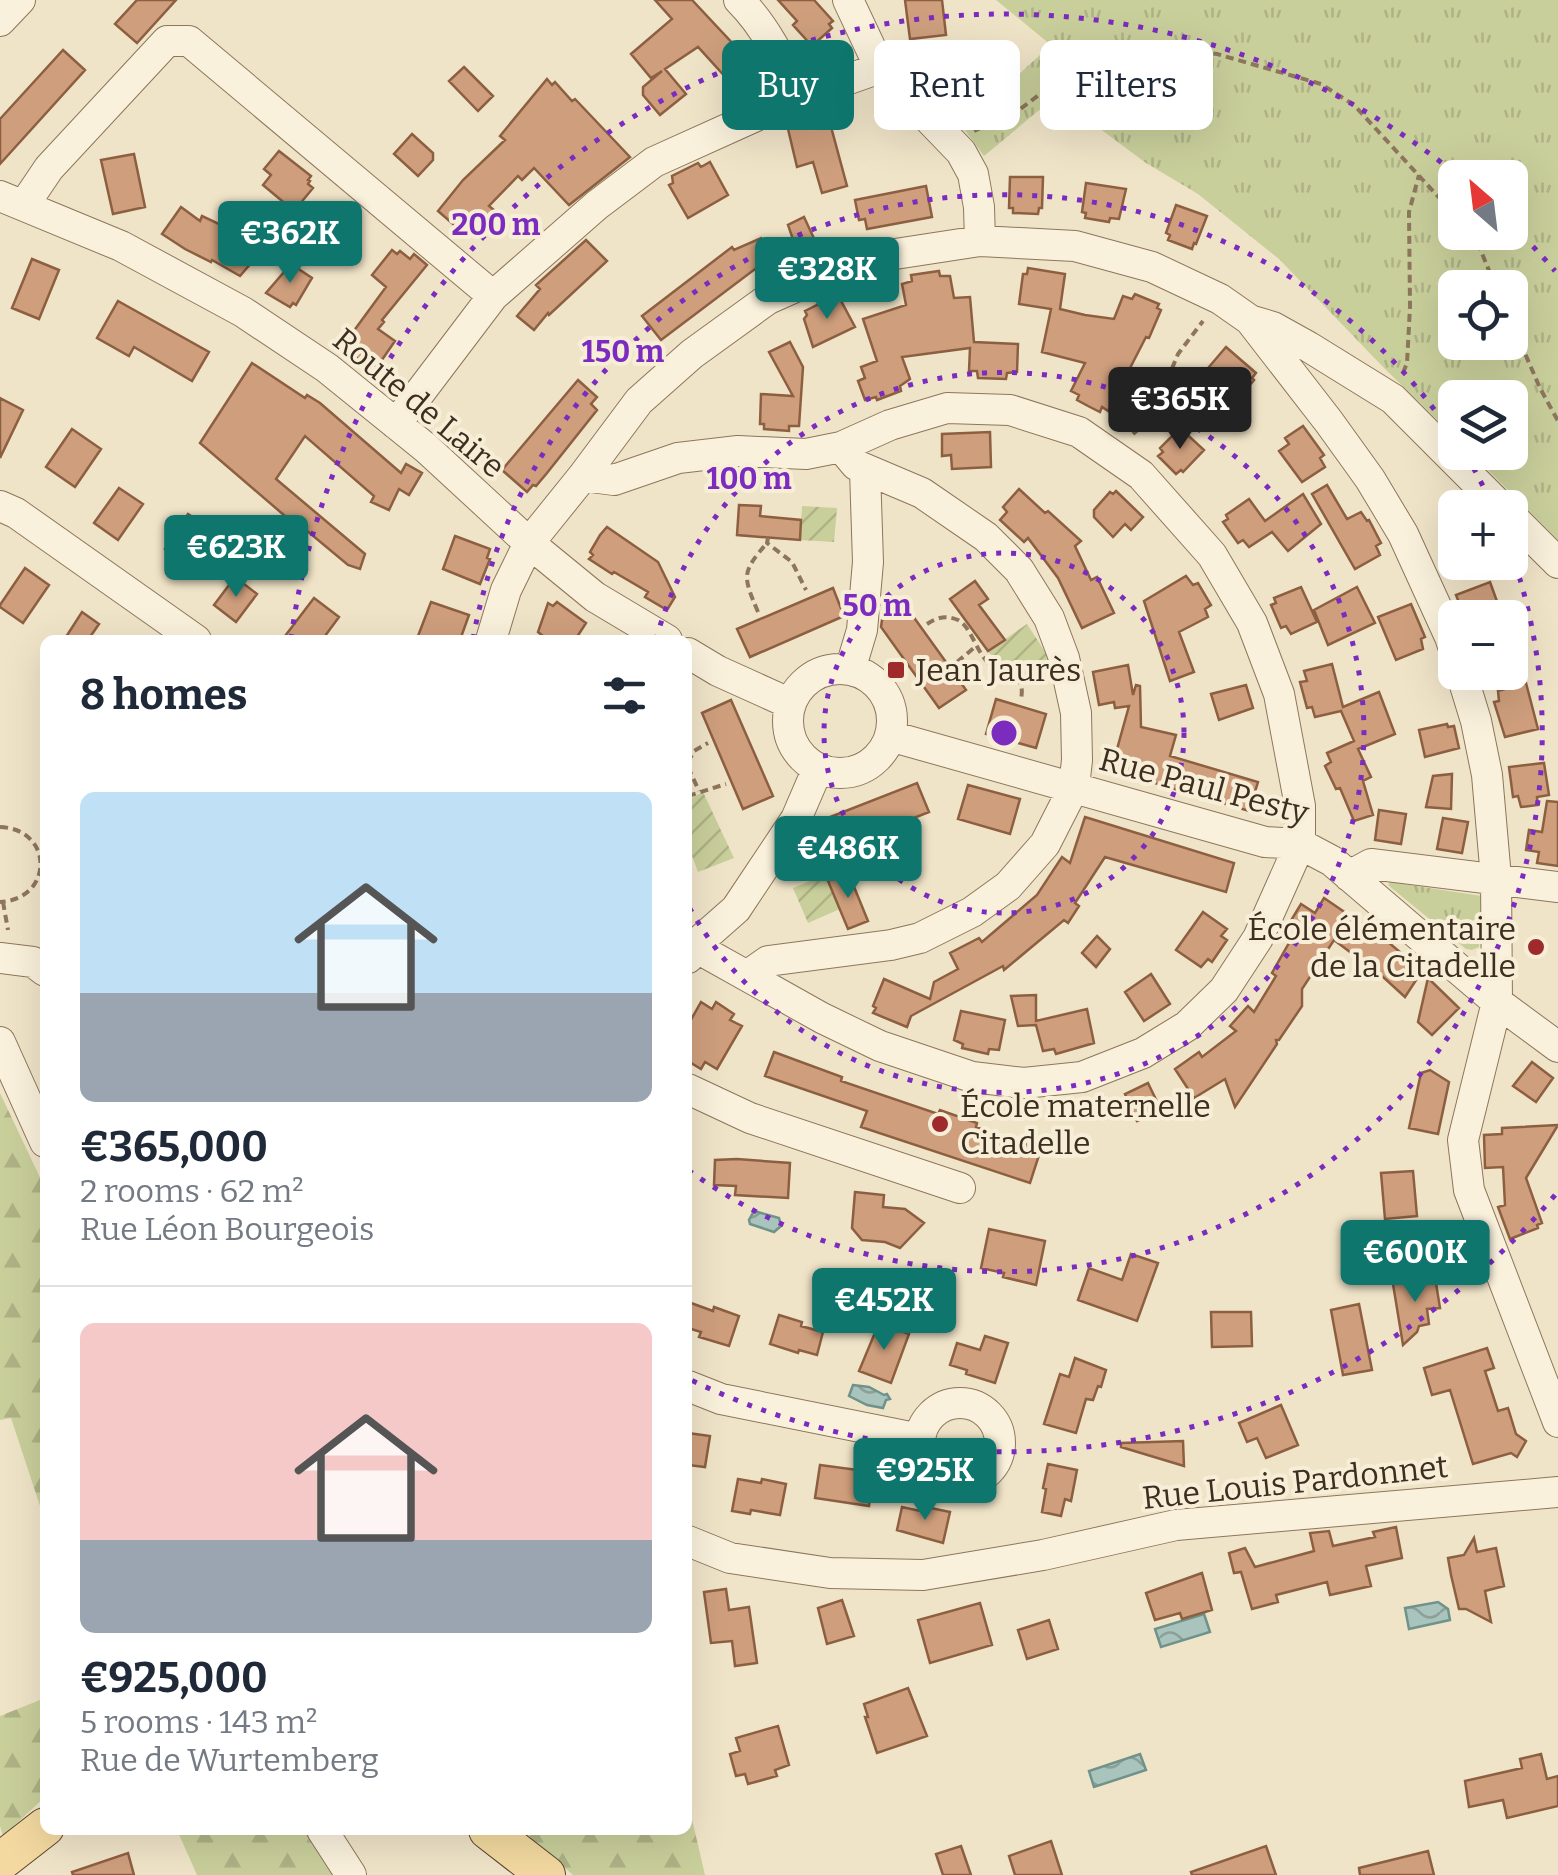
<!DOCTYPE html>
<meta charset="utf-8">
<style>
body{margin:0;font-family:Bitter,serif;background:#f2f2f3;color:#1f2937;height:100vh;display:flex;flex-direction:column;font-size:38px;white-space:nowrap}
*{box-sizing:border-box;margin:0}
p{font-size:32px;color:#747a83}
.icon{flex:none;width:55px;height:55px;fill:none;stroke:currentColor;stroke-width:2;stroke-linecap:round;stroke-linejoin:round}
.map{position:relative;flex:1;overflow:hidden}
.drawer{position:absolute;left:40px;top:635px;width:652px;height:1200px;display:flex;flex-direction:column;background:#fff;border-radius:15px;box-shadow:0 10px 40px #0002}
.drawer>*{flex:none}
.hud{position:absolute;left:722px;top:40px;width:685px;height:90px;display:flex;gap:20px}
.needle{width:65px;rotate:332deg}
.tools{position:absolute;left:1438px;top:160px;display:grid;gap:20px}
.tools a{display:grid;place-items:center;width:90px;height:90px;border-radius:15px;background:#fff;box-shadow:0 10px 40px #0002;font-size:50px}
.price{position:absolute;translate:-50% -85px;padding:0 22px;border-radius:10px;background:#0f766e;color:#fff;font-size:32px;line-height:65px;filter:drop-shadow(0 2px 5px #0008)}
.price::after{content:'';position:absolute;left:50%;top:60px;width:30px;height:22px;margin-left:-15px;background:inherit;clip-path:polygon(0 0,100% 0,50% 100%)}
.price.current{background:#222;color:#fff}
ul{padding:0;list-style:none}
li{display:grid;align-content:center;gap:20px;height:530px;padding:0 40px}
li+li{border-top:2px solid #e0e1e3}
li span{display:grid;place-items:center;height:310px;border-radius:15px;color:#555}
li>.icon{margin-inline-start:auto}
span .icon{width:180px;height:180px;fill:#fffc;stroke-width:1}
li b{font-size:42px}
h2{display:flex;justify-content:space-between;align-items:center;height:120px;padding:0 40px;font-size:42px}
.tag{padding:0 35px;border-radius:15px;background:#fff;box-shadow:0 10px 40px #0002;font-size:35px;line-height:90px}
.tag.current{background:#0f766e;color:#fff}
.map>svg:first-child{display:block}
.grass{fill:url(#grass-tufts);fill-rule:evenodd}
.forest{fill:url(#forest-firs)}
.garden{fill:url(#garden-furrows)}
.water{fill:url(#water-waves);stroke:#6f938a;stroke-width:2.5}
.building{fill:#cf9f7d;stroke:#8d5f41;stroke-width:2.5}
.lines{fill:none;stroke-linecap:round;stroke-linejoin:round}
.minor-casing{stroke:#8d765c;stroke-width:32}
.major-casing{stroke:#5b4430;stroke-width:40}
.path{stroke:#8d765c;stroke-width:4;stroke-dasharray:8 5;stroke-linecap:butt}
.minor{stroke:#faf1dc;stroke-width:30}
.major{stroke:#f3d9a0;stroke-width:38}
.ring{fill:none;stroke:#7b2cbf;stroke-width:5;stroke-dasharray:5 10}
.poi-dot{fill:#9e2a2b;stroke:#f7eed8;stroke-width:4}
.labels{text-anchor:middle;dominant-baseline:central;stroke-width:8;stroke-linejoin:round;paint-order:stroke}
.street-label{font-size:32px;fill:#3d2e20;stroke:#f7eed8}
.poi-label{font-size:32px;fill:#3d2e20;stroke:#f7eed8;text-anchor:start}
.centre{fill:#7b2cbf;stroke:#f7eed8;stroke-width:5}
.ring-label{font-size:30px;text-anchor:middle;font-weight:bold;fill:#7b2cbf;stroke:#f7eed8;stroke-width:8;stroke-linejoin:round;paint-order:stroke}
</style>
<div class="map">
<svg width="1558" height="1875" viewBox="0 0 1558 1875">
<defs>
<pattern id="grass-tufts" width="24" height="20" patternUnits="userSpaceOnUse" patternTransform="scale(2.5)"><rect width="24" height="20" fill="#c9cf9b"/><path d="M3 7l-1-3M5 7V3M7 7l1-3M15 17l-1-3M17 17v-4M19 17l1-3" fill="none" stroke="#aeb285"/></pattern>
<pattern id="forest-firs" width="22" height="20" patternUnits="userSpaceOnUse" patternTransform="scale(2.5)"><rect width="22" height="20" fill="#c9cf9b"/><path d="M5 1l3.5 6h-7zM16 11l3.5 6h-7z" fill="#aeb285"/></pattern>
<pattern id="garden-furrows" width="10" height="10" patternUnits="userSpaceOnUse" patternTransform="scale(2.5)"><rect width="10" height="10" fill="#c9cf9b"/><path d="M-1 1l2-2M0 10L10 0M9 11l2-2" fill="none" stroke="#aeb285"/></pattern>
<pattern id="water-waves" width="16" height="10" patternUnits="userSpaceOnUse" patternTransform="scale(2.5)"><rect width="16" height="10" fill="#a9c4bc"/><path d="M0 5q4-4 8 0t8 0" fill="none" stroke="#8ba098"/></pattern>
</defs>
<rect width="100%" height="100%" fill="#f0e4c8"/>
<path class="grass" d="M996,0H1558V540L1471,453L1510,452V398H1455V437L1385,369L1279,259L1198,194L1146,163L1056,96L984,156L962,126L1051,45ZM1455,178H1510V232H1455ZM1455,288H1510V342H1455Z
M1390,882L1482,896L1479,947L1472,950L1466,949L1388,885Z"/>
<path class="forest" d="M0,1093L45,1188V1511L42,1512L11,1418L0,1420Z
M45,1698V1797L3,1836L0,1826V1716Z
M688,1802L705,1875H573L521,1830H688Z
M177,1830H308L337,1875H197Z"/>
<path class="garden" d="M802,506L837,508L834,542L800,540Z
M1027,624L1053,664L1025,683C1012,667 1002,670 988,651Z
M703,792L734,858L698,872L688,845V800Z
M825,875L840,909L808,923L793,888Z"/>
<path class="water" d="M754,1211L779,1218L781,1226L774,1232L750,1224L749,1220Z
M853,1385L869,1387L884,1395L887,1394L890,1399L886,1400L883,1408L867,1405L849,1396Z
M1438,1602L1448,1609L1450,1620L1409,1629L1405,1608Z
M1204,1614L1210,1632L1161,1647L1155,1629Z
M1140,1754L1146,1770L1094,1787L1089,1771Z"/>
<path class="building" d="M137,0H176L137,43L115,24Z
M655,0H692L750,62L729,81L698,47L665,69L686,94L660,115L643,95V87L662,71L651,78L631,54L672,19Z
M778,0H814L833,21L829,24L832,28L812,46L793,25L797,21Z
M905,0H942L946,35L910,39Z
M63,50L85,70L0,164V119Z
M464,67L493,96L478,111L449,81Z
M547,79L552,85L555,82L572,101L575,99L630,157L569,205L534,168L522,180L518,176L489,206L500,215L485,233L462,214L453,224L438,211L463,180L505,140L500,136Z
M827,112L847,186L822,193L813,162L797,167L788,129L803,125L801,119Z
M412,134L433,153V160L418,176L394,154Z
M279,151L311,176L308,180L310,181L308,184L313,188L294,211L263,185L271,175L264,169Z
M134,154L145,207L113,214L101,160Z
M710,162L728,195L688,218L669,185L673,183L672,176L698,163L701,167Z
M1010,177H1043L1042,208H1039L1038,214L1013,213V208H1009Z
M1086,183L1126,189L1119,219L1110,218L1109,222L1085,218L1086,213L1082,212Z
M926,186L932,217L867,229L865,219L859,220L855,200Z
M1176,205L1207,216L1196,244L1194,243L1192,249L1168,240L1170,235L1166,233Z
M181,207L200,221L202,216L232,230L225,246L252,262L240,276L212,260L211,262L185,249L162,234Z
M804,217L817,245L798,254L788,225Z
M761,238L775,265L758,274L755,269L661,340L642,316L732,247L734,250Z
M586,240L607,261L549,315L548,313L534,330L517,316L540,289L536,285Z
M392,250L397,254L400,251L410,259L414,254L427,265L382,320L384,322L378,329L395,341L377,367L373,364L370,368L350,353L353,348L345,343L386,287L372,275Z
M32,259L59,270L39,319L12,308Z
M291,264L312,278L296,305L293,303L290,307L266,293Z
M1028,268L1065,274L1060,309L1085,315L1114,319L1123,296L1132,299L1135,294L1159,304L1157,308L1161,310L1149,338L1146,337L1108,411L1102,407L1100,412L1088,406L1077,400L1079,395L1071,391L1085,363L1042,352L1051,309L1019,304L1023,274H1027Z
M939,271L940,276H950L954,298L970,297L974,342L1018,344L1017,372L1007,373L1006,379L978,378L977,371H969L970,348L902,357L910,379L900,386L901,391L877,400L876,397L865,400L858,381L865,378L861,367L877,361L863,319L906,305L902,284L912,281L911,275Z
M829,299L831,304L840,299L855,327L813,347L804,319L807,315L805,311Z
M118,301L209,352L192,381L134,347L129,356L97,338Z
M790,342L803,367L799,426H789V431L764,429V424H760L761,394L793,396L769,352Z
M1226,347L1256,373L1252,378L1254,380L1235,402L1203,374Z
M252,363L305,398L307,395L320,403L401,473L406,464L422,473L409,495L399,489L389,510L371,502L374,496L305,436L276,479L365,554L360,569L348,565L294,520L292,522L200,443Z
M578,380L597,397L591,404L597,410L547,473L536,486L533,485L527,492L502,470Z
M0,398L23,410L0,458Z
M1303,426L1324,455L1320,458L1325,467L1302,482L1279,451L1289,444L1285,438Z
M1180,428L1204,450L1183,472L1181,470L1176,474L1158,456L1163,452L1160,448Z
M72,429L101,449L75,487L46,467Z
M990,432L991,467L952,469L951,455L942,456V434Z
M1327,485L1347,519L1361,512L1367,521L1369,520L1381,543L1376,546L1380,555L1355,569L1312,494Z
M119,488L143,504L118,540L94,523Z
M1019,489L1045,513L1048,511L1081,541L1075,546L1091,580L1097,577L1114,613L1082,628L1058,578L1028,538L1024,542L1000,520L1007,512L1003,507Z
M1116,491L1143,517L1131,530L1125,524L1113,537L1094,517V510L1110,492L1113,494Z
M1303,494L1321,524L1288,551L1272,532L1249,547L1243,540L1238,543L1223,522L1228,519L1226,515L1249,499L1265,521Z
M739,505L761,506L760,516L801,520L800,540L737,535Z
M188,514L215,532L191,566L165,549Z
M607,527L658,562L675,597L667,610L645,597L648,592L614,572L612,574L589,559L593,555L590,552L600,535Z
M455,536L490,549L487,558L490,559L480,584L443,569Z
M25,568L49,585L23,623L0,607V605Z
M1186,576L1193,585L1198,583L1211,605L1205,609L1208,617L1179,632L1194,672L1170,681L1144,601Z
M235,577L257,594L236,622L214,605Z
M975,581L988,599L979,605L1005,640L988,651L950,599Z
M1490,582L1503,618H1465L1456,595Z
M1301,587L1317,622L1291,634L1286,626L1281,628L1271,605L1276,603L1274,598Z
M1357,587L1375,623L1328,645L1314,610Z
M833,588L844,616L750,657L737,629Z
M314,598L339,617L322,640H282Z
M431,602L469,615L460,640H430L418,636Z
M557,602L586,623L575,640H548L538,632L548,603L553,606Z
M1411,604L1425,637L1421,639L1423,649L1396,660L1378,617Z
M905,605L966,690L939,708L881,627L882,620Z
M82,612L99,624L88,640H64Z
M1332,664L1343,707L1379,692L1395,734L1358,749L1371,777L1363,781L1373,815L1354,821L1340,788L1336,789L1325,766L1331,762L1327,753L1354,741L1341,711L1315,717L1312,707L1307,708L1300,682L1307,681L1304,671Z
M1128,665L1133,695L1136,685L1140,686L1141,727L1176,735L1170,756L1258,782L1249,811L1114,771L1117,761L1114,760L1129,706L1115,708L1114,702L1099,705L1093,672Z
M1526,683L1538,729L1505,737L1494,702L1499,701L1498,691Z
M1246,685L1253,708L1219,720L1211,694Z
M996,699L1046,714L1036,748L986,734Z
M731,700L773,796L743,809L702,713Z
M1447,724L1448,727L1454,726L1459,748L1425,757L1419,730Z
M1544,763L1549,795L1537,797L1538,805L1521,807L1518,796L1513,797L1509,767Z
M1452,774L1451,809L1426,807L1433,776Z
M917,783L929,812L863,838V840L834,852L820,821Z
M968,785L1020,799L1010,834L958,819Z
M1547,801L1558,802V866L1537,863L1539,852L1526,850L1529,830L1542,832Z
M1379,810L1406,814L1401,844L1375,840Z
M1085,817L1234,863L1226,892L1105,857L1075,903L1079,906L1068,923L1064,920L1004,970L1003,966L911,1016L907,1027L873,1013L876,1008L873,1006L884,979L930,999L934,982L958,969L950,953L979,938L982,942L1037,895L1062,857L1070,863Z
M1443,818L1468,822L1462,853L1437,849Z
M848,872L868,921L848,929L828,881Z
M1324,898L1387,941L1422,971L1405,997L1382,976L1334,940L1302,989V1006L1279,1040H1276L1277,1044L1235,1107L1225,1079L1194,1098L1175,1069L1199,1052L1202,1057L1236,1031L1230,1026L1248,1006L1254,1012L1276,976L1272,973L1298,927L1290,922L1301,904L1315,913Z
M1203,912L1227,929L1221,936L1227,940L1212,962L1208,959L1201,967L1176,950Z
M1097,936L1110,949L1096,967L1082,953Z
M1151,974L1170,1004L1144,1021L1125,992Z
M1428,978L1459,1008L1432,1035L1418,1022Z
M1036,995V1021L1087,1009L1094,1043L1056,1054L1054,1049L1043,1051L1036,1025L1018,1026L1011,996Z
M701,1002L712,1009L716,1002L734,1014L730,1020L742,1026L717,1069L705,1062L701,1069L688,1061V1025Z
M961,1011L1005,1020L999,1050L989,1049L988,1054L962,1048L963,1044L954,1040Z
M774,1052L842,1077L841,1081L938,1114L940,1110L977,1123L976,1127L1041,1149L1030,1183L861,1127L867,1111L765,1076Z
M1532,1062L1553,1078L1536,1102L1513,1086Z
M1430,1070L1449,1082L1438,1134L1409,1128L1421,1073Z
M1148,1083L1161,1110L1137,1121L1125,1094Z
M1558,1125L1526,1178L1542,1223L1537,1225L1538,1228L1510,1239L1498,1207L1505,1205L1503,1167L1485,1168L1484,1135L1502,1134V1128Z
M737,1159L790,1163L788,1198L735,1195L736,1186L714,1185L715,1160Z
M1413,1171L1417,1216L1385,1219L1381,1173Z
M855,1192L884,1195L883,1207L905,1209L924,1223L900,1248L885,1242L862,1240L852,1228Z
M989,1229L1045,1241L1036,1285L1003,1277L1004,1273L981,1268Z
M1131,1254L1158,1263L1137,1321L1078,1300L1089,1268L1122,1280Z
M834,1270L859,1278L852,1298L827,1290Z
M1435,1277L1440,1308L1427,1309L1429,1324L1419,1326L1417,1332L1403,1345L1393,1284Z
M691,1303L713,1311L714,1307L739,1316L729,1346L699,1337L701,1332L688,1328V1314Z
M1359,1304L1372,1370L1343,1375L1331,1310Z
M1211,1312H1251L1252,1346L1212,1347Z
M779,1315L802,1322L801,1326L823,1332L817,1355L799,1350L798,1353L770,1344Z
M879,1323L909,1334L891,1383L859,1371Z
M985,1336L1008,1343L995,1383L966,1374L967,1370L950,1365L957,1343L980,1350Z
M1487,1348L1494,1368L1485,1371L1498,1411L1508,1408L1516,1434L1526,1441L1517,1457L1511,1453L1473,1464L1450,1390L1432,1395L1424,1368Z
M1075,1358L1106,1370L1101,1387L1098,1386L1093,1400L1086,1399L1076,1433L1044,1424L1060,1374L1069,1377Z
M1281,1405L1298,1445L1266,1458L1257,1438L1247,1442L1239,1423Z
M688,1433L710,1436L705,1467L688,1465Z
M1183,1441L1184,1466L1121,1447V1443Z
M1048,1464L1077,1470L1071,1501L1065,1499L1061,1516L1042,1512L1046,1489L1043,1488Z
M820,1465L873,1472L869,1506L815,1498Z
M738,1479L761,1483L762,1479L786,1484L780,1515L751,1510L750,1514L732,1511Z
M902,1507L925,1512L926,1507L950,1512L943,1543L897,1530Z
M1396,1527L1402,1558L1366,1566L1371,1586L1330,1595L1327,1582L1276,1595L1278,1602L1252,1609L1241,1572L1234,1573L1229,1553L1245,1548L1255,1567L1314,1551L1310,1533L1329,1531L1333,1546L1375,1537L1373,1532Z
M1474,1538L1477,1552L1496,1548L1504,1586L1485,1591L1491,1622L1466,1609H1459L1451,1575L1448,1558L1464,1555Z
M1202,1573L1212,1610L1182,1619L1180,1613L1155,1620L1146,1593Z
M726,1589L729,1610L749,1607L757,1663L735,1666L732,1641L711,1643L704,1592Z
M842,1600L854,1636L827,1644L818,1608Z
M980,1603L992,1645L930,1663L918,1620Z
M1049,1620L1058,1649L1027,1659L1018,1630Z
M908,1688L927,1736L877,1753L865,1717H868L864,1704Z
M778,1726L789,1765L775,1770L777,1776L748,1784L745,1774L736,1776L730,1754L740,1751L736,1738Z
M1541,1754L1547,1779L1558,1776V1806L1507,1818L1503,1800L1469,1807L1465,1781L1522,1768L1520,1759Z
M1051,1841L1062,1875H1015L1009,1856Z
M961,1846L971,1875H943L936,1854Z
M1266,1846L1276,1875H1192L1191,1872Z
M1428,1851L1434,1875H1360L1359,1868Z
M128,1853L134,1875H73L72,1872Z"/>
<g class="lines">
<g class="minor-casing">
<path id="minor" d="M739,0C766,27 783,62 798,97
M848,0L880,68L961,152L973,174L979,207L980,241
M0,21L20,0
M0,196L121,246L243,312L327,368L426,448L529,543L595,597L667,640
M24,205L49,168L167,41H189L493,296
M1253,321L1273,327L1309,347L1393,399L1502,508
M396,424L493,296L597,205L654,162L798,97L880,68
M583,476L639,401L692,354L768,299L856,260L980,241L1075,246L1152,267L1220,299L1250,320L1329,422L1370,479L1403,534L1450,637L1455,652
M0,506L16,513L196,640
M1510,515L1558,563
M491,640L506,590L529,543L583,476L614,480L678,458L738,451L806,454L841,447L890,425L947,408L1010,410L1079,432L1141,475L1212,555L1252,623L1279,694L1300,806V844L1258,938L1224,990L1187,1026L1143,1053L1082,1077L1024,1083L972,1077L880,1046L822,1018L688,943
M688,653L718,671L791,704
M788 721a52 52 0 1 1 104 0a52 52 0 1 1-104 0Z
M850,670L862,630L868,562L865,470
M1461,672L1476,721L1487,775L1496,878L1497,1002L1463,1140L1469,1190L1558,1422
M890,736L1265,842L1300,844L1332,861L1497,1002L1558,1047
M1349,876L1371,864L1558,887
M0,958L33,962L45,971
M688,958L694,946L736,909L796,819L818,768
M748,975L768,961L891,945L920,938L972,912L1008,886L1045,844L1074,787L1077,760L1076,713L1064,658L1049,618L1019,570L986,537L922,493L856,465L841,447
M0,1042L45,1142
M688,1089L750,1118L960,1188
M688,1386L721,1399L920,1439
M920 1443a40 40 0 1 1 80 0a40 40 0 1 1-80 0Z
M688,1541L730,1558L830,1573L923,1575L1043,1555L1176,1525L1558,1492
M322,1830L351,1875"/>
</g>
<g class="major-casing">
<path id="major" d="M488,1830L546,1875
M0,1862L45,1827"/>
</g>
<path class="path" d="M974,131L1019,110L1068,73L1092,62L1172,49L1217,54L1321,84L1354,105L1455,215
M1470,232L1477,241L1496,288
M1510,319L1540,388L1558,421
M1403,373L1407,363L1410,307L1409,212L1419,175
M1133,434L1152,417L1178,354L1203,321
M768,538L767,543L792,562L806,590
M758,612C743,576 741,573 767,543
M927,624C938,617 946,615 958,620C972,627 977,656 992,666C1007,676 1026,673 1021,699
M957,662L975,647
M688,762L694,751L708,743
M688,767L699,791
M688,796L726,784
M0,827C54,829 54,899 0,902
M3,902L8,930"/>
<use href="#minor" class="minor"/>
<use href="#major" class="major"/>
</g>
<g class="ring">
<circle cx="1004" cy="733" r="180"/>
<path d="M656 640A360 360 0 1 1 688 905"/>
<path d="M473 639A539 539 0 0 1 1453 436M1466 455A539 539 0 0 1 1492 505M1510 549A539 539 0 0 1 691 1172"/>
<path d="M1555 1195A719 719 0 0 1 689 1379M291 639A719 719 0 0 1 1456 174M1512 225A719 719 0 0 1 1555 271"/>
</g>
<g class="poi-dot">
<rect x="886" y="660" width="20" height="20" rx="5"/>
<circle cx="1536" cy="947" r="10"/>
<circle cx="940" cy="1124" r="10"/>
</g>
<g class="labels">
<g class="street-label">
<text transform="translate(419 403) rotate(40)">Route de Laire</text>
<text transform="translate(1204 786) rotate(15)">Rue Paul Pesty</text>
<text transform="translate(1295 1482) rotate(-6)">Rue Louis Pardonnet</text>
</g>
<g class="poi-label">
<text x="916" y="670">Jean Jaurès</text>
<text x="1516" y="929" text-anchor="end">École élémentaire<tspan x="1516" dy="37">de la Citadelle</tspan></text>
<text x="960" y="1106">École maternelle<tspan x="960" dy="37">Citadelle</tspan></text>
</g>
</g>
<circle cx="1004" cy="733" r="15" class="centre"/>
<g class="ring-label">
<text x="496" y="235">200 m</text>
<text x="623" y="362">150 m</text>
<text x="749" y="489">100 m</text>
<text x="877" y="616">50 m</text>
</g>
</svg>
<div class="tools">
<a><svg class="needle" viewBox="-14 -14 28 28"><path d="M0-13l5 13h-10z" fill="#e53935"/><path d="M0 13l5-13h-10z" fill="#747a83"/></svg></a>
<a><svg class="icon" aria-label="locate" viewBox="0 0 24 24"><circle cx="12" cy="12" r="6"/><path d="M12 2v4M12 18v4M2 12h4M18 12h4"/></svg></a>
<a><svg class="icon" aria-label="layers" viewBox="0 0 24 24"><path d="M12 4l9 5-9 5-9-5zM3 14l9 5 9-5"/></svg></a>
<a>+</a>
<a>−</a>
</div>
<b class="price" style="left:290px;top:286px">€362K</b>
<b class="price" style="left:827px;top:322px">€328K</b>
<b class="price current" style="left:1180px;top:452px">€365K</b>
<b class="price" style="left:236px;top:600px">€623K</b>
<b class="price" style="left:848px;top:901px">€486K</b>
<b class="price" style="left:1415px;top:1305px">€600K</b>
<b class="price" style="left:884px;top:1353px">€452K</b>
<b class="price" style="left:925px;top:1523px">€925K</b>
<div class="hud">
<a class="tag current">Buy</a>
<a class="tag">Rent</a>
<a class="tag">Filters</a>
</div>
<section class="drawer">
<h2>8 homes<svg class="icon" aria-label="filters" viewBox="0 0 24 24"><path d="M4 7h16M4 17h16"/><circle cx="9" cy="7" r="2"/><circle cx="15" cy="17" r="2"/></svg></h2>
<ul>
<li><span style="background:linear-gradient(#bfe0f5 65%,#9aa5b1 0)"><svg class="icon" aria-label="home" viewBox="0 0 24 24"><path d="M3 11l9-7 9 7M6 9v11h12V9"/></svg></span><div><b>€365,000</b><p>2 rooms · 62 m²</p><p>Rue Léon Bourgeois</p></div></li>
<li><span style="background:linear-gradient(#f6c9c9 70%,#9aa5b1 0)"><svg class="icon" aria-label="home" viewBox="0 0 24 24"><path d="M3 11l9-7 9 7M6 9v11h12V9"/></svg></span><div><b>€925,000</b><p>5 rooms · 143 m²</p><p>Rue de Wurtemberg</p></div></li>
</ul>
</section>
</div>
